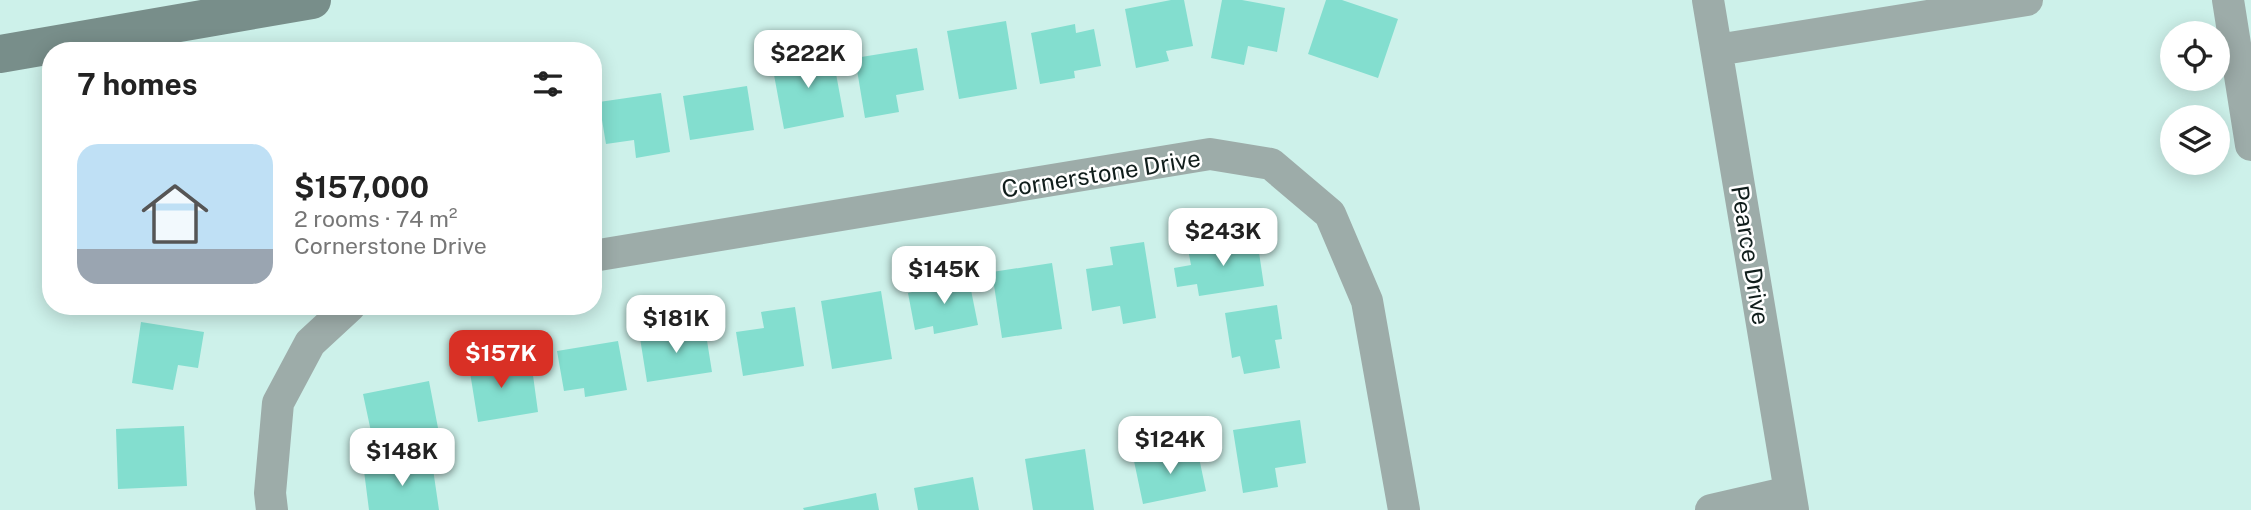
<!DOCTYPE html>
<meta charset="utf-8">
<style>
body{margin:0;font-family:"Public Sans",sans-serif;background:#f6f6f6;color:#222;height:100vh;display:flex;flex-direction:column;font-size:26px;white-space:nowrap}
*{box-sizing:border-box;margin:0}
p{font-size:23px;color:#767676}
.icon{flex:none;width:38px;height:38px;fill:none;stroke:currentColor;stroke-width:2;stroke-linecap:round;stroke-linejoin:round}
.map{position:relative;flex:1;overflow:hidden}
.drawer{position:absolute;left:42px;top:42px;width:560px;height:273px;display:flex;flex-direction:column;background:#fff;border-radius:28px;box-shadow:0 4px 18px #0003}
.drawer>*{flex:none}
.tools{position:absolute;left:2160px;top:21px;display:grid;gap:14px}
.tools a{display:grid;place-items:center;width:70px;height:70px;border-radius:50%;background:#fff;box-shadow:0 4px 18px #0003;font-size:35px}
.price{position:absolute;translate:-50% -60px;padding:0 16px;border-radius:14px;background:#fff;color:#222;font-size:23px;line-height:46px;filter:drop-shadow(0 2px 4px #0008)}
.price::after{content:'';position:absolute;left:50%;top:42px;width:21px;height:16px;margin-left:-10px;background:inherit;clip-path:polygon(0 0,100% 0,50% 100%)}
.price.current{background:#d93025;color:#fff}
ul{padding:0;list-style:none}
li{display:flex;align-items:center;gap:21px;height:175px;padding:0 35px}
li span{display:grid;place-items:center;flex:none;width:196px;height:140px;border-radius:21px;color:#555}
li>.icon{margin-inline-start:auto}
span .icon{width:84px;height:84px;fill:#fffc;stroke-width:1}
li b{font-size:30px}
h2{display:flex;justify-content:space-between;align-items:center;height:84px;padding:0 35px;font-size:30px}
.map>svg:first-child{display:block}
.building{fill:#83decf}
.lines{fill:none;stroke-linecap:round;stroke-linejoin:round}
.street{stroke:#9daca9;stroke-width:32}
.secondary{stroke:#788e8a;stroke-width:38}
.labels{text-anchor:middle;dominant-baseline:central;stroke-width:5;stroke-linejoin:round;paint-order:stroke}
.street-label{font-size:24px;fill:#101d1b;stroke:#fff}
</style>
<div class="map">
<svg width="2251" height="510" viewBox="0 0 2251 510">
<rect width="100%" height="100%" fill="#cdf1ea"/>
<path class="building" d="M1171,0H1184L1193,46L1166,51L1169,61L1136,68L1125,9Z
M1222,0H1242L1285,8L1277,52L1248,46L1244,65L1211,58Z
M1326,0H1342L1398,19L1378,78L1308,54Z
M1006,21L1017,89L959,99L947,31Z
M1075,24L1076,33L1094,29L1101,66L1074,71L1075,78L1040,84L1031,33Z
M917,48L924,90L896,95L899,112L865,118L855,58Z
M832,52L844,117L784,129L772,64Z
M747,86L754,130L690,140L683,96Z
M661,93L670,152L636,158L634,140L606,144L599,102Z
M1257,239L1264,286L1199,296L1197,284L1177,287L1174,268L1191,265L1188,249Z
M1144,242L1156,318L1123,324L1120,306L1092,311L1086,269L1113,265L1110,247Z
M1052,263L1062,329L1002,338L992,272Z
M968,275L978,325L934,334L933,326L915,330L908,293L933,287L932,282Z
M881,291L892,359L832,369L821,301Z
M1277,305L1282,339L1275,340L1280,368L1244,374L1240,356L1232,358L1225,313Z
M795,307L804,366L743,376L736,332L764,328L761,312Z
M141,322L204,332L198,368L178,365L173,390L132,383Z
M705,328L712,372L647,382L640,338Z
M618,341L627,390L585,397L584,388L564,391L557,351Z
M501,355L504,372L532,368L538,412L478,422L468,360Z
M429,381L438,428L373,441L363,394Z
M1300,420L1306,463L1275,468L1278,487L1243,493L1233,430Z
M184,426L187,486L118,489L116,429Z
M1197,448L1206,491L1143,504L1134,461Z
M1085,449L1094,510H1033L1025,459Z
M432,462L439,510H369L364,471Z
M973,477L979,510H918L914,488Z
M876,493L879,510H804L803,508Z"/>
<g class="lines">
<path class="street" d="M1708,0L1793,510
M2228,0L2251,145
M1717,50L2027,0
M593,256L1210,154L1271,164L1330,214L1367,301L1404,510
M272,510L270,493L278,403L310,343L350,306
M1711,510L1790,492"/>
<path class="secondary" d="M0,54L312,0"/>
</g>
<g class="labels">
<g class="street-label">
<text transform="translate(1101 173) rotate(-9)">Cornerstone Drive</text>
<text transform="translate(1751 255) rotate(81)">Pearce Drive</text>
</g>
</g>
</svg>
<div class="tools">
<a><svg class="icon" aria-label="locate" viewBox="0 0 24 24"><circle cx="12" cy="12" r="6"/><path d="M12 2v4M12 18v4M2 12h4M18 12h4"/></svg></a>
<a><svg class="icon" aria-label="layers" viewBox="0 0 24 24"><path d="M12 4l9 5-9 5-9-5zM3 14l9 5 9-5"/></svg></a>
</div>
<b class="price" style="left:808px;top:90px">$222K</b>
<b class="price" style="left:1223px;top:268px">$243K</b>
<b class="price" style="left:944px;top:306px">$145K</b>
<b class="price" style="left:676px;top:355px">$181K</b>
<b class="price current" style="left:501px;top:390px">$157K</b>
<b class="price" style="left:1170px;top:476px">$124K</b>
<b class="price" style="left:402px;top:488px">$148K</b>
<section class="drawer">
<h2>7 homes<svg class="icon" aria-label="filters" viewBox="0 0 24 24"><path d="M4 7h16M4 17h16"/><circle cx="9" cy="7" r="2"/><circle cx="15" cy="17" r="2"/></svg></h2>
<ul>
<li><span style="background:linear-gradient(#bfe0f5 75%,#9aa5b1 0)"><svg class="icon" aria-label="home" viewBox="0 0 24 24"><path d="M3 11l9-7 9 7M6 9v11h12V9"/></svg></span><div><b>$157,000</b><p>2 rooms · 74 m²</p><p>Cornerstone Drive</p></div></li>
</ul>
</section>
</div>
